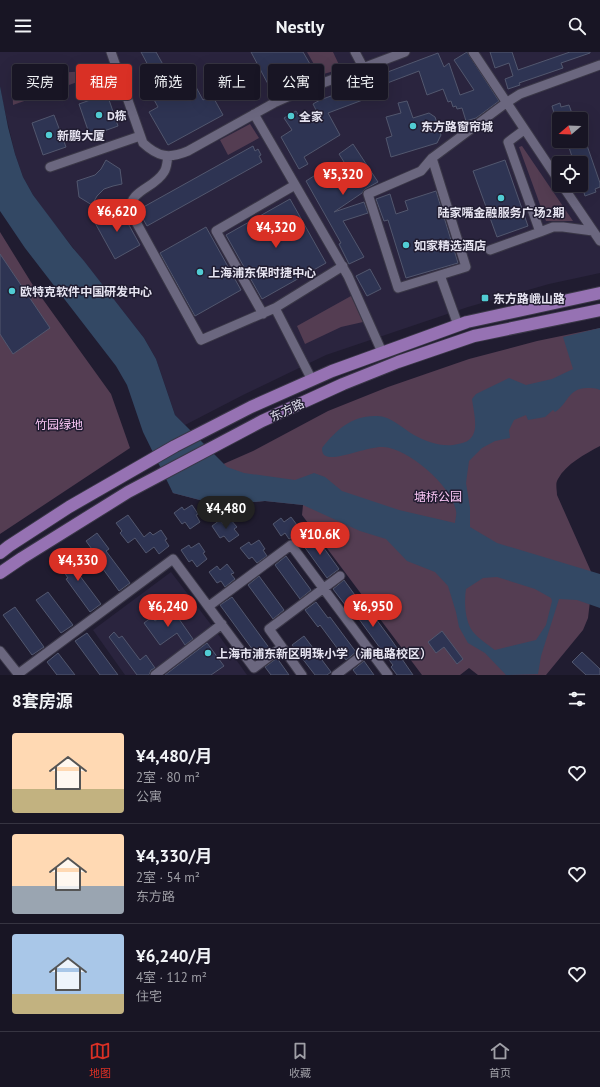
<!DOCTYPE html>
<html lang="zh">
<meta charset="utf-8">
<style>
body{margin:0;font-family:"PT Sans","Noto Sans SC",sans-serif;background:#252231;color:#f1f3f6;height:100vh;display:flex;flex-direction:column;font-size:15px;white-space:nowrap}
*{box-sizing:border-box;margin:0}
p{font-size:13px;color:#9f9fa6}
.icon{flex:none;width:22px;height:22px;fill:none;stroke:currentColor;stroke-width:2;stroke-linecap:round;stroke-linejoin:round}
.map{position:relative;height:623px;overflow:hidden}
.sheet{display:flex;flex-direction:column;background:#181524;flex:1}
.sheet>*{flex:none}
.top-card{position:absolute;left:12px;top:12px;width:576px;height:36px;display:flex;gap:8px}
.needle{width:26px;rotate:251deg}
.tools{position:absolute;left:552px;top:60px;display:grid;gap:8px}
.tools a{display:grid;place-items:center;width:36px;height:36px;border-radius:4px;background:#181524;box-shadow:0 4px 16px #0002,0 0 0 1px #363441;font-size:20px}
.price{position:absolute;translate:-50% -34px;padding:0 9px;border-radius:14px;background:#d93025;color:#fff;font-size:13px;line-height:26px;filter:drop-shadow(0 1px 2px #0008)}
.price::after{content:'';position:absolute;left:50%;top:24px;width:12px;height:9px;margin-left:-6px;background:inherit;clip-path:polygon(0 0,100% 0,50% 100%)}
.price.on{background:#222;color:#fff}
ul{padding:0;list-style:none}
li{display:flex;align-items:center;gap:12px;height:100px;padding:0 12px}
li+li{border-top:1px solid #363441}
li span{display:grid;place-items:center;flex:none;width:112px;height:80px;border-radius:4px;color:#555}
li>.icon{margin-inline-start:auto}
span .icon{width:48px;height:48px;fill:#fffc;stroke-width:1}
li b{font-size:17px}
h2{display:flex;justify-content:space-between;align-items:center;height:48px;padding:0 12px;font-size:17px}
.pill{padding:0 14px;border-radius:4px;background:#181524;box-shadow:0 4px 16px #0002,0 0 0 1px #363441;font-size:14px;line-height:36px}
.pill.on{background:#d93025;color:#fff}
header{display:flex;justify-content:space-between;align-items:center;height:52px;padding:0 12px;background:#181524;font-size:18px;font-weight:600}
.dock{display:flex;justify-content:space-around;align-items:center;height:56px;border-top:1px solid #363441;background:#181524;font-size:11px;color:#9f9fa6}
.dock a{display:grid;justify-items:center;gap:2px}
.dock .on{color:#d93025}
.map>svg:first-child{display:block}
.built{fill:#2a243e;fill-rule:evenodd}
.green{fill:#543d52}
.water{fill:#334864;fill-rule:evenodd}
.building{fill:#2e3453;stroke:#52576e}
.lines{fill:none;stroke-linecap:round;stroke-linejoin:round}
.minor-casing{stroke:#3a3747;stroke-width:11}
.major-casing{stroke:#3a3747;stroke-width:14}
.minor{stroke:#6b677f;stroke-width:9}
.major{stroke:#9672b3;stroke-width:12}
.poi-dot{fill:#51ccd3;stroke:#201c30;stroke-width:1.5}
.labels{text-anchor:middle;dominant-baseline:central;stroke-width:3;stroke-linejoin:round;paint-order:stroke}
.poi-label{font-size:12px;font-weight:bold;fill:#e6e4f1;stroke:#201c30;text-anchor:start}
.street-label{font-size:12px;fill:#e6e4f1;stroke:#201c30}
.park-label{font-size:12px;fill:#fac6f5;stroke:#201c30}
</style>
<header><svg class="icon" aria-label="menu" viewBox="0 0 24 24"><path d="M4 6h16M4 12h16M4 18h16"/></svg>Nestly<svg class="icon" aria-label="search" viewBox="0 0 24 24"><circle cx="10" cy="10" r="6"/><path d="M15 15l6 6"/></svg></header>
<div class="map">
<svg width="600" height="623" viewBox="0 0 600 623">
<rect width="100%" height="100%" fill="#201c30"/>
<path class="built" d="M0,0H600V221L549,232L468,255L326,303L243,343L185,373L175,363L156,307L144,286L48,164L33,143L23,125L15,102L3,51L0,34ZM559,67H581V89H559ZM559,111H581V133H559Z
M171,520L215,578L247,623H125L93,578Z"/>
<path class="green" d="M307,0H333L341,17L320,23Z
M111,18L13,53L12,23Z
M250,72L259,86L228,103L220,88Z
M522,94L573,169H546L519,95Z
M0,180L34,235L111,342L130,396L0,482Z
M351,244L363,270L341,275L305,292L297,274Z
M600,276V394C585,402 566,412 558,427C555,431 557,438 557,443L593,524L588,566L583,578L546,623H478L469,616L460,623H422L302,463L303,453L265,449L219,453L173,441L171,435L253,399L328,359L388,335L469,307L537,289Z"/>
<path class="water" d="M0,34L8,75L15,102L23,125L33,143L72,195L84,209L144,286L156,307L175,363L227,415L244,421L295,428L314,421L325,425L342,439L399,458L455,471C455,468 457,463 456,459C452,434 408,396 383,395C369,394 335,409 326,404C323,403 322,400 322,396C336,378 352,363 377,364C391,364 402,376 414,383C427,390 444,396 458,392C464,391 470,389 473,383C478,374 473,356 472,347L476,342L509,326L526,333L552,327L573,317L563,285L600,276V338C596,336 592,336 587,336C568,336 568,352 555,360L553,358L545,365L528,368L526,363L514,368L509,378L510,386L495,389L482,396L469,409L466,431L470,456V475L497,491L600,522V556L577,548L559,547L541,604L538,622L506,623L485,601L468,591L459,575L456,560L448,534L435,520L407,509L386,487L360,479L303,453L265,449L219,453L173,441L143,380L127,333L116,314L25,196L0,159ZM497,525L535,537L551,546L552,549L546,573L536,588L495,598C488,593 475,584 471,577C465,566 464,550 466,537L483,526Z"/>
<path class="building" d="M141,0H156L180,43L196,35L203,48L212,43L223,63L168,93L149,60L158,55L140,22L150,17Z
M251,0H303L310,12L269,34Z
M467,0L499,49L476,66L466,69L462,56L457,57L456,54L453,55L451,49L448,50L443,37L427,43L419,19L382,33L384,40L328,61L340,83L304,105L308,112L299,117L281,85L292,78L284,66L296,59L301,67L316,58L313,52L320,48L386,24L385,21L438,1L444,15L449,11L460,43L474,38L454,8Z
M490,0H512L518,18L570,0H590V1L561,11L563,16L519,31L520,33L508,37L505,27L513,24L509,11L495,16Z
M107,42L118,74L90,84L79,52Z
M407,49L413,66L429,61L435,65L441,83L437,91L391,105L386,86L392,84L386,65L401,61L398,51Z
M560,51L561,55L569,53L574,67H559L557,61H554L552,54Z
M54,63L66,95L43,103L32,71Z
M581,79H582L600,131V135L595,137L596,140L585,144L581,131V111H574L567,89H581Z
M353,92L378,130L365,137L362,141L334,160L364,150L368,161L343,169L364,205L349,212L339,192L341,191L306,129L328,115L344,110L339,102Z
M253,94L255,99L258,97L261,103L259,104L262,110L147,174L138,158Z
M106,108L120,117L122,132L113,134L104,137L97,144L92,153L79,145L77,129L95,123L101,117Z
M505,108L528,174L497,185L473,119Z
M436,139L458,211L406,226L388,168L384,169L376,147L390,142L396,162L408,158L405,149Z
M290,147L326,211L262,247L226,183Z
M119,155L140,193L115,207L94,169Z
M206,175L241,238L195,264L160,201Z
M0,202L50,276L13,302L0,282Z
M370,217L381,237L367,244L356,224Z
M192,453L198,462L196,463L200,470L190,477L185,470L182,472L174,461L182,455L184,458Z
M128,463L144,485L150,480L153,483L161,478L167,487L165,488L169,494L159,502L154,495L146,501L135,486L128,491L120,481L122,479L116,471Z
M291,465L297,473L295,475L300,481L289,487L285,481L281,484L273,472L281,466L284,470Z
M230,467L237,475L234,477L239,483L229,490L224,484L220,486L212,474L220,468L223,472Z
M97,481L109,497L106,499L130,531L119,539L95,506L97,504L86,489Z
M313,481L339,517L327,526L301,490Z
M259,488L265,497L263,498L267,504L257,511L252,505L249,507L240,496L249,490L251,493Z
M199,491L205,500L203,501L207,507L197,515L192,508L189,510L181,498L189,493L191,496Z
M67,500L80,518L77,520L101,552L90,560L66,527L68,526L56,508Z
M286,504L311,538L300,547L275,513Z
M227,512L234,521L231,522L235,527L225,535L221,529L217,531L209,520L217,514L220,518Z
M259,524L284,558L273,567L248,533Z
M344,528L357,546L359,544L390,586L404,606L402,607L413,623H397L391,615L393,613L380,596L348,552L346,554L333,537Z
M48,540L73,573L61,581L36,548Z
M149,543L156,552L147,558L141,549Z
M232,545L270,597L258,605L220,553Z
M316,550L328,566L330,565L356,600L346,608L320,573L318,575L305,558Z
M15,555L44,595L32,603L3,563Z
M172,557L193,587L185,593L177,581L160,593L144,571L152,565L155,569Z
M442,579L463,607L457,612L444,595L436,601L428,590Z
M114,580L119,586L122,584L140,608L146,603L155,616L151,618L149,623H137L109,585Z
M87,581L118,623H100L75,589Z
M304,584L331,620L327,623H315L292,593Z
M207,591L224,614L211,623H165Z
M582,600L600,617V623H586L572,610Z
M58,601L75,623H57L47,610Z
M277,606L289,623H271L265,615Z
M364,609L374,623H357L353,618Z"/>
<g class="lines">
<g class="minor-casing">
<path id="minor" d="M111,0L143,91C158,105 169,107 188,99L274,51L299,40L405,0
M355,0L363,15
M473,0L559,129
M254,62L348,224L382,300
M524,78L508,90L540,180L553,175H563L593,179
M168,104C167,109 167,116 164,120C154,137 130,137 130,159L201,288L275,256L312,328
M432,106L466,215L398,236L368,142L421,119L432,106L506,51L520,42L600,13
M50,115L140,84
M562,133L600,189
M490,198L540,180
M440,223L458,273
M275,256L343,214
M263,262L216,179L295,133
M209,554L291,493L388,623
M282,595L302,623
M0,599L19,623
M18,622L173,507L254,616L282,595L269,577L340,524
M155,623L222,572
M336,623L369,598"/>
</g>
<g class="major-casing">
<path id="major" d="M0,501L9,494L69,455L175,394L251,355L332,319L467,270L600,241
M0,521L22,506L128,440L262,369L343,332L398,310L474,284L600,258"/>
</g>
<use href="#minor" class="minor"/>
<use href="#major" class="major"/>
</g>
<g class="poi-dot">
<circle cx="99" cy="63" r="4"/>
<circle cx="291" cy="64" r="4"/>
<circle cx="413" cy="74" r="4"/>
<circle cx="49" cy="83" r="4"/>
<circle cx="501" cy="146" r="4"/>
<circle cx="406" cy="193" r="4"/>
<circle cx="200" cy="220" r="4"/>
<circle cx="12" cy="239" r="4"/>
<rect x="481" y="242" width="8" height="8" rx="2"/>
<circle cx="208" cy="601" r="4"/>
</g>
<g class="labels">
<g class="poi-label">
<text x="107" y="63">D栋</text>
<text x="299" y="64">全家</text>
<text x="421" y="74">东方路窗帘城</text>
<text x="57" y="83">新鹏大厦</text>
<text x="501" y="160" text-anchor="middle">陆家嘴金融服务广场2期</text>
<text x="414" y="193">如家精选酒店</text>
<text x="208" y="220">上海浦东保时捷中心</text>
<text x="20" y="239">欧特克软件中国研发中心</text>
<text x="493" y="246">东方路峨山路</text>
<text x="216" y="601">上海市浦东新区明珠小学（浦电路校区）</text>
</g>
<g class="street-label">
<text transform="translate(287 358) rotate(-25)">东方路</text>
</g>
<g class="park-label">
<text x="59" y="372">竹园绿地</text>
<text x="438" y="444">塘桥公园</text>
</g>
</g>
</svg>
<div class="tools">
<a><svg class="needle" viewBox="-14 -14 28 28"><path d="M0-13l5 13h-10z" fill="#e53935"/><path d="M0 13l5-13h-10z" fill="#9f9fa6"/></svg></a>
<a><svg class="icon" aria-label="locate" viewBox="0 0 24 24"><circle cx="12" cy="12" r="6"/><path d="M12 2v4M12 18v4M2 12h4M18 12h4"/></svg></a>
</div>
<b class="price" style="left:343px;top:144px">¥5,320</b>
<b class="price" style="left:117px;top:181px">¥6,620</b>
<b class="price" style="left:276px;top:197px">¥4,320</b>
<b class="price on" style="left:226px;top:478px">¥4,480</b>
<b class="price" style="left:320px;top:504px">¥10.6K</b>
<b class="price" style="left:78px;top:530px">¥4,330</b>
<b class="price" style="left:168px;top:576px">¥6,240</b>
<b class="price" style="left:373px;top:576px">¥6,950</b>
<div class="top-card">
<a class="pill">买房</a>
<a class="pill on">租房</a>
<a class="pill">筛选</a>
<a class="pill">新上</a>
<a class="pill">公寓</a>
<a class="pill">住宅</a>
</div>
</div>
<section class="sheet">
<h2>8套房源<svg class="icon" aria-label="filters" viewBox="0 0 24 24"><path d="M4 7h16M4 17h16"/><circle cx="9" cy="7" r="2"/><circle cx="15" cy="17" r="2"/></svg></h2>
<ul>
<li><span style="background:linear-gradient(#ffd9b3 70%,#c2b280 0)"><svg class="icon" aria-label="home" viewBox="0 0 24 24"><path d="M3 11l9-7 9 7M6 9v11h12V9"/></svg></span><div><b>¥4,480/月</b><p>2室 · 80 m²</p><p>公寓</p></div><svg class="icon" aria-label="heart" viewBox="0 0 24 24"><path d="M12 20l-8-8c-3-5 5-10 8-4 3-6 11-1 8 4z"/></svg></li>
<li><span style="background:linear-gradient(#ffd9b3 65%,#9aa5b1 0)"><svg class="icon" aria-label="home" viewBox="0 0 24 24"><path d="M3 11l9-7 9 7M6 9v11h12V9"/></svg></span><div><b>¥4,330/月</b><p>2室 · 54 m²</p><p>东方路</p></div><svg class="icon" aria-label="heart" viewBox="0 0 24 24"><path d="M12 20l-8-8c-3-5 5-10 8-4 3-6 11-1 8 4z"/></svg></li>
<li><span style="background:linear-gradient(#a9c7e8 75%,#c2b280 0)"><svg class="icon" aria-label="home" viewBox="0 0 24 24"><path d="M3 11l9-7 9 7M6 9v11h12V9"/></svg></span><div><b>¥6,240/月</b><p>4室 · 112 m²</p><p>住宅</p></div><svg class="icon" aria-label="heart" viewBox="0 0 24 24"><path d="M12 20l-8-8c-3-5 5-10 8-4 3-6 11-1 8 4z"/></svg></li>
</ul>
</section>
<nav class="dock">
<a class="on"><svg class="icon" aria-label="map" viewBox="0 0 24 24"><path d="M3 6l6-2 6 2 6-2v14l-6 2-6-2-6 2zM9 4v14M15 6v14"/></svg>地图</a>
<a><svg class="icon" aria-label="saved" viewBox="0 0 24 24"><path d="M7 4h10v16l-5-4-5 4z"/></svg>收藏</a>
<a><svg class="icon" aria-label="home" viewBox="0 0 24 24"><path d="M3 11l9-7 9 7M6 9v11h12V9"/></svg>首页</a>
</nav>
